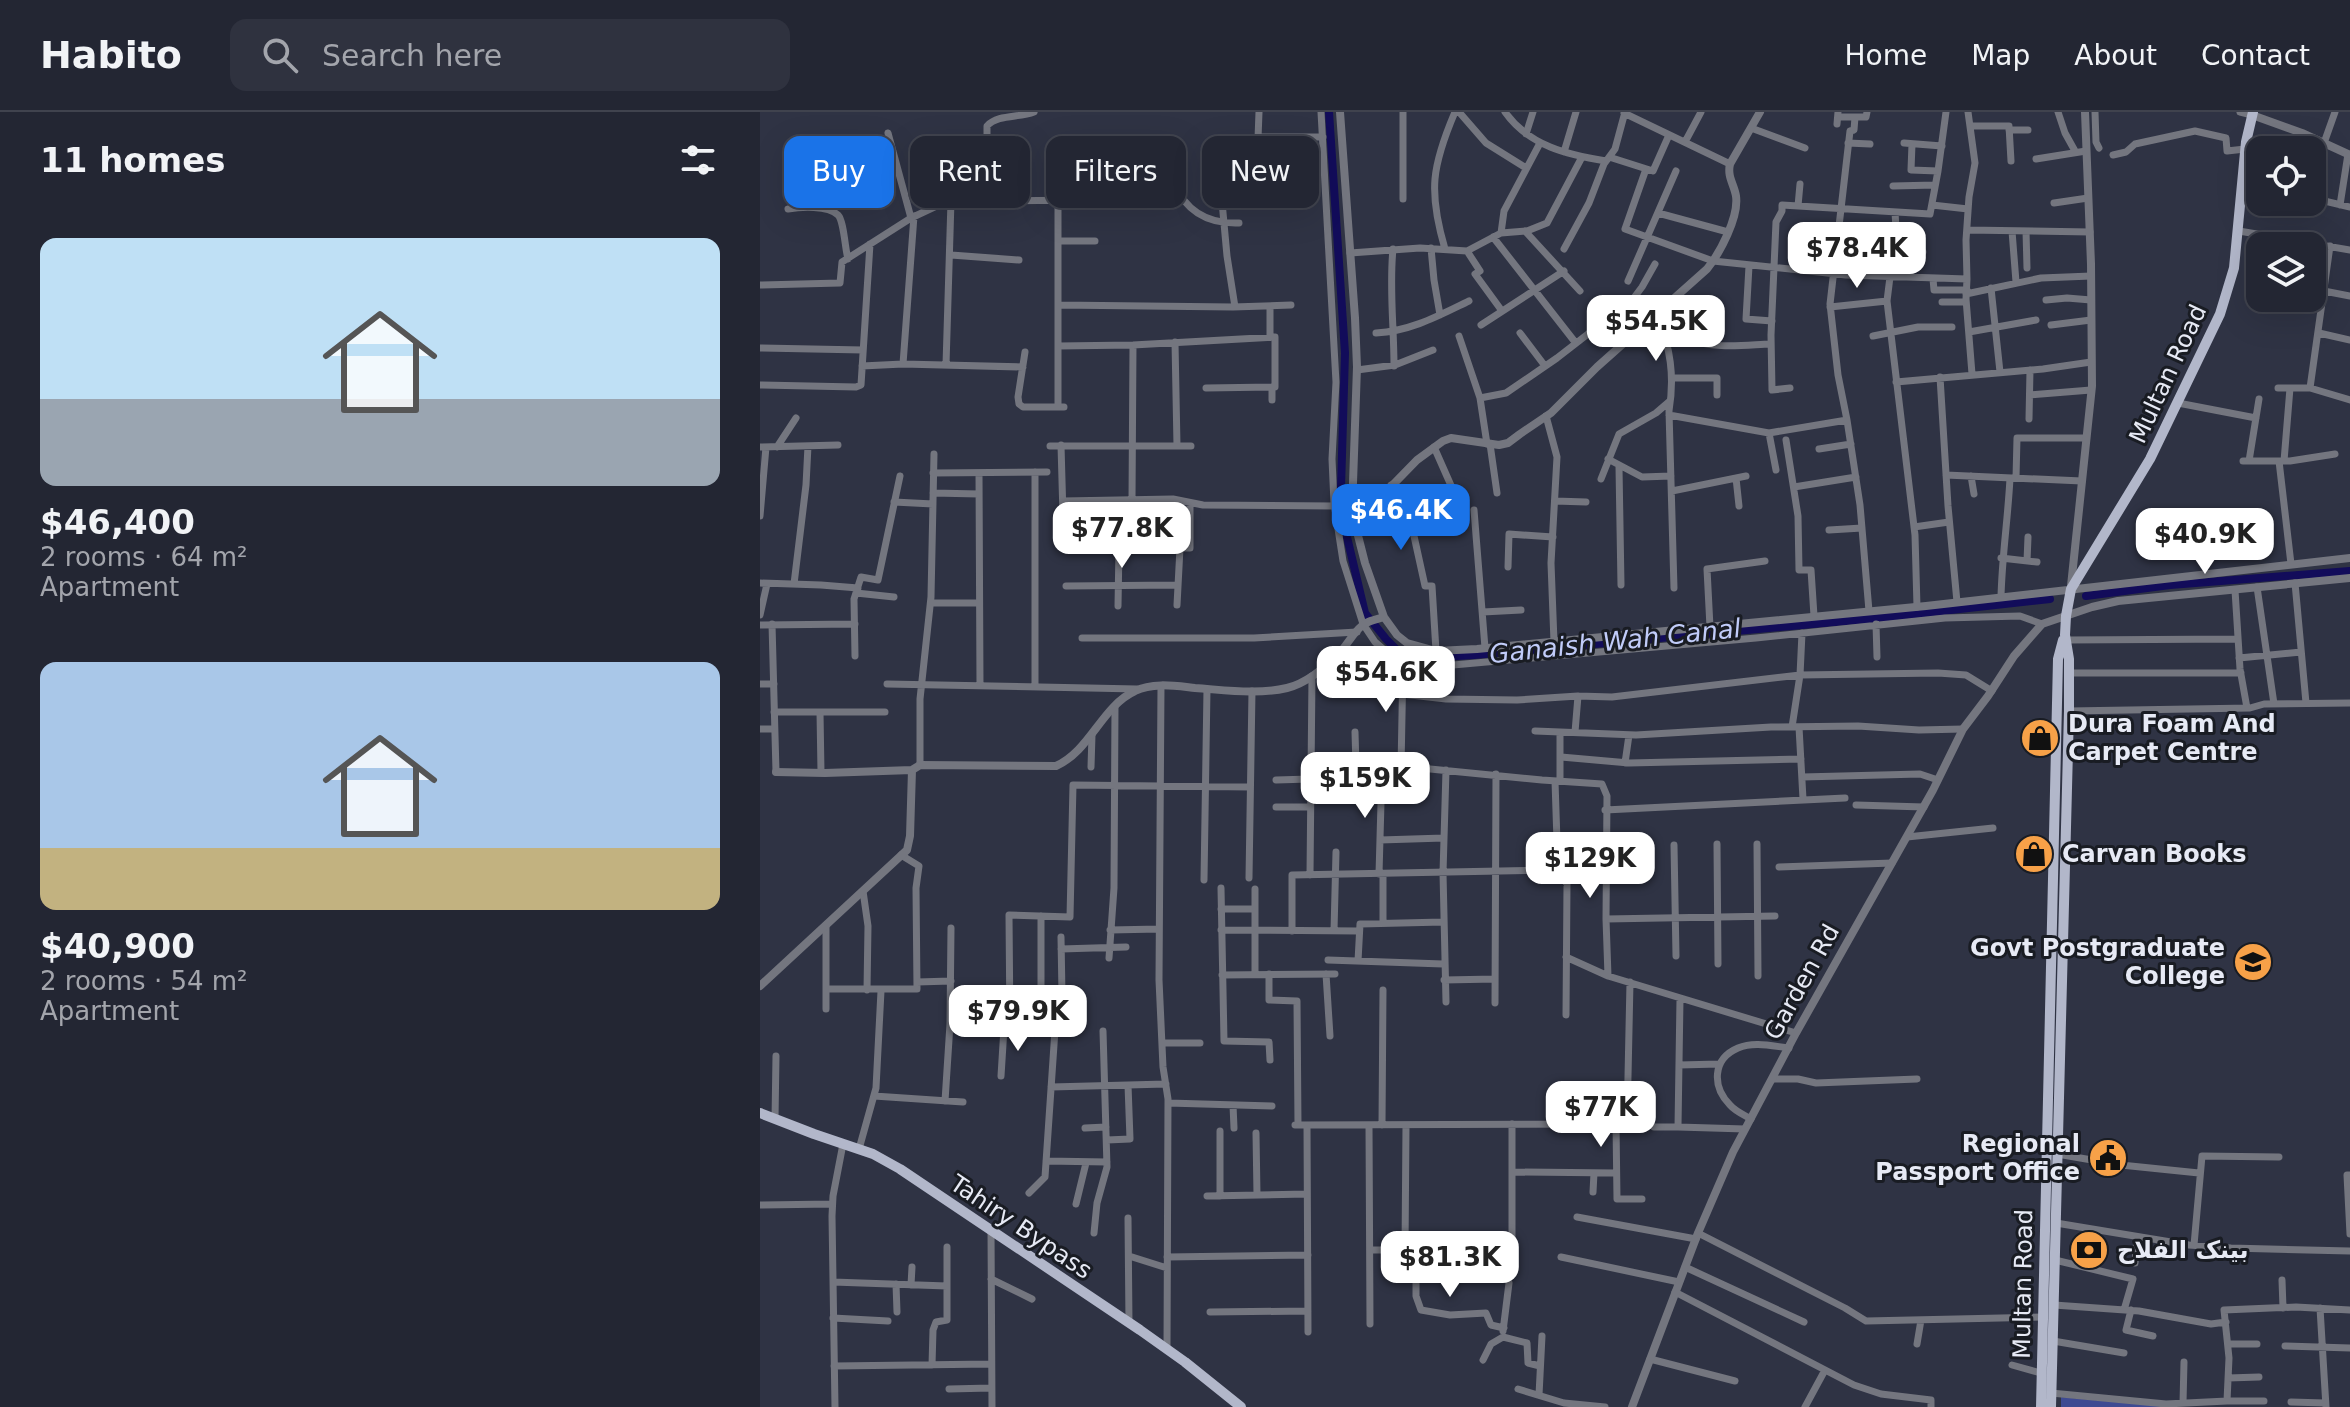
<!DOCTYPE html>
<meta charset="utf-8">
<style>
body{margin:0;font-family:"DejaVu Sans","Noto Sans Arabic",sans-serif;background:#2f323f;color:#f1f3f6;height:100vh;display:flex;flex-direction:column;font-size:30px;white-space:nowrap}
*{box-sizing:border-box;margin:0}
p{font-size:26px;color:#a3a5ac}
.icon{flex:none;width:44px;height:44px;fill:none;stroke:currentColor;stroke-width:2;stroke-linecap:round;stroke-linejoin:round}
.map{position:relative;flex:1;overflow:hidden}
.side{display:flex;flex-direction:column;background:#232633;width:760px}
.side>*{flex:none}
.guide{position:absolute;left:24px;top:24px;width:760px;height:72px;display:flex;gap:16px}
.fabs{position:absolute;left:1486px;top:24px;display:grid;gap:16px}
.fabs a{display:grid;place-items:center;width:80px;height:80px;border-radius:16px;background:#232633;box-shadow:0 8px 32px #0002,0 0 0 2px #40434e;font-size:40px}
.price{position:absolute;translate:-50% -68px;padding:0 18px;border-radius:16px;background:#fff;color:#222;font-size:26px;line-height:52px;filter:drop-shadow(0 2px 4px #0008)}
.price::after{content:'';position:absolute;left:50%;top:48px;width:24px;height:18px;margin-left:-12px;background:inherit;clip-path:polygon(0 0,100% 0,50% 100%)}
.price.selected{background:#1a73e8;color:#fff}
ul{padding:0;list-style:none}
li{display:grid;align-content:center;gap:16px;height:424px;padding:0 40px}
li span{display:grid;place-items:center;height:248px;border-radius:16px;color:#555}
li>.icon{margin-inline-start:auto}
span .icon{width:144px;height:144px;fill:#fffc;stroke-width:1}
li b{font-size:34px}
h2{display:flex;justify-content:space-between;align-items:center;height:96px;padding:0 40px;font-size:34px}
.pill{padding:0 28px;border-radius:16px;background:#232633;box-shadow:0 8px 32px #0002,0 0 0 2px #40434e;font-size:28px;line-height:72px}
.pill.selected{background:#1a73e8;color:#fff}
header{display:flex;align-items:center;gap:48px;box-sizing:border-box;height:112px;padding:0 40px;background:#232633;border-bottom:2px solid #40434e}
header strong{font-size:38px}
nav{display:flex;gap:44px;margin-inline-start:auto;font-size:28px}
.search{width:560px;height:72px;background:#2f323f;display:flex;align-items:center;gap:20px;box-sizing:border-box;padding:0 28px;border-radius:16px;color:#a3a5ac;font-size:30px}
main{display:flex;flex:1;min-height:0}
.map>svg:first-child{display:block}
.green{fill:#3e4a92}
.lines{fill:none;stroke-linecap:round;stroke-linejoin:round}
.canal{stroke:#120c5a;stroke-width:8}
.minor{stroke:#74767f;stroke-width:7}
.tertiary{stroke:#74767f;stroke-width:8}
.primary{stroke:#b2b7ca;stroke-width:10}
.labels{text-anchor:middle;dominant-baseline:central;stroke-width:6;stroke-linejoin:round;paint-order:stroke}
.street-label{font-size:24px;fill:#e7eaf5;stroke:#191c23}
.poi-label{font-size:24px;font-weight:bold;fill:#e7eaf5;stroke:#191c23;text-anchor:start}
.water-label{font-size:26px;font-style:italic;fill:#c1ccf9;stroke:#191c23}
</style>
<header>
<strong>Habito</strong>
<div class="search"><svg class="icon" aria-label="search" viewBox="0 0 24 24"><circle cx="10" cy="10" r="6"/><path d="M15 15l6 6"/></svg>Search here</div>
<nav><a>Home</a><a>Map</a><a>About</a><a>Contact</a></nav>
</header>
<main>
<section class="side">
<h2>11 homes<svg class="icon" aria-label="filters" viewBox="0 0 24 24"><path d="M4 7h16M4 17h16"/><circle cx="9" cy="7" r="2"/><circle cx="15" cy="17" r="2"/></svg></h2>
<ul>
<li><span style="background:linear-gradient(#bfe0f5 65%,#9aa5b1 0)"><svg class="icon" aria-label="home" viewBox="0 0 24 24"><path d="M3 11l9-7 9 7M6 9v11h12V9"/></svg></span><div><b>$46,400</b><p>2 rooms · 64 m²</p><p>Apartment</p></div></li>
<li><span style="background:linear-gradient(#a9c7e8 75%,#c2b280 0)"><svg class="icon" aria-label="home" viewBox="0 0 24 24"><path d="M3 11l9-7 9 7M6 9v11h12V9"/></svg></span><div><b>$40,900</b><p>2 rooms · 54 m²</p><p>Apartment</p></div></li>
</ul>
</section>
<div class="map">
<svg width="1590" height="1295" viewBox="0 0 1590 1295">
<rect width="100%" height="100%" fill="#2f3344"/>
<path class="green" d="M1301,1285L1409,1295H1301Z"/>
<g class="lines">
<path class="canal" d="M569,0L585,241L581,376L587,425L605,501L626,527L639,540L663,546L714,543L1119,506L1290,487
M1326,484L1410,473L1590,459"/>
<path class="minor" d="M561,0L576,270L572,347L574,391L583,449L603,512L615,530L630,543L643,551L693,553L996,526L1185,506L1260,504L1282,512
M699,0L726,31L766,56
M745,0C769,34 808,43 846,49
M1208,0L1215,51L1209,85L1206,128L1207,167L1206,187L1212,262
M1298,0L1305,21L1315,39
M1335,0L1336,30L1339,36
M1480,0L1492,3
M864,1L970,52
M1078,5H1106L1107,0
M1095,5L1094,18L1090,19L1070,192L1078,263L1087,308L1100,393L1109,499
M1077,12L1078,0
M1210,14H1249L1251,49
M991,16L1045,36
M1249,18H1268
M128,21L151,106
M766,22L773,0
M498,25H563
M406,26C408,40 408,58 414,71C426,100 449,112 479,111
M925,30L941,0
M1088,31L1110,32
M1144,31L1182,34
M1564,31L1575,0
M1152,32L1151,58L1178,59
M804,40L816,0
M1353,43L1366,40L1375,32L1435,19L1466,26L1467,39L1485,37
M849,45L893,59L909,23
M1276,47L1326,39
M497,53L499,0
M459,57L467,144L475,195
M886,57L865,117L953,149L1086,163L1207,167
M1133,74L1175,73
M1552,86L1590,95
M219,87L222,84L227,52V14C238,2 259,6 274,0
M643,87V0
M298,89V295
M1294,91L1328,86
M1172,93L1208,97
M1580,93L1588,42
M1038,94L1040,72
M28,97C40,95 68,93 78,103C84,109 85,137 88,147
M1135,100L1136,117L1127,189L1155,423L1157,495
M898,101L968,120
M1207,118L1330,120
M765,119L820,179
M1252,119L1256,170
M1266,119L1267,156
M1479,119L1590,138
M741,121L744,99L780,31
M1135,122L1162,123
M733,125L815,230
M298,129H335
M1045,132L1076,133
M671,136L674,168L680,203
M633,137C629,176 634,214 634,254
M685,137C668,79 672,54 695,0
M804,137L829,91L844,52L855,37L865,0
M707,139L720,159L715,162L742,199
M1133,139L1163,140
M590,141L660,136L707,139L741,121L767,119L787,111L822,45
M191,143L259,148
M989,154L986,207L1012,209
M1173,167L1174,178H1207
M868,169L916,59
M0,173L80,171L82,150L151,106L183,91L219,87L236,89L322,88V47
M1231,176L1240,260
M1564,179L1590,184
M1206,182L1281,166L1331,164
M1286,188L1307,186L1331,188
M1182,190H1206
M298,193L473,195L531,193
M510,194V225
M1070,195L1127,189
M898,202C910,237 915,263 909,299L914,476
M900,209C909,214 918,222 928,226C954,238 984,233 1011,232
M838,212L859,235
M721,213L804,159
M1291,213L1331,208
M1209,220L1276,208
M616,221C651,219 678,204 709,189
M760,221L785,254
M1559,221L1590,228
M699,224L720,286L727,332
M1113,224L1158,215H1192
M415,230L417,334
M298,234L373,233L515,225V275L446,276
M0,236L103,238
M265,240L258,285L259,292L263,295H304
M143,252L154,104
M186,253L191,89
M102,254L143,252L263,255
M597,258L635,253L673,238
M1180,265L1188,394L1197,490
M913,266H957V283
M1136,270L1283,257L1331,250
M0,273L96,275L101,273L110,132
M512,275V288
M1030,276L1012,278L1011,223L1016,110L1022,99V93L1170,102L1178,59L1186,0
M1518,276H1550L1590,288
M1550,276L1570,134
M1270,283L1331,278
M720,286L746,281L797,246L873,187L882,175L895,152
M1418,291L1496,306
M909,303L1009,321L1087,308
M786,304L797,345L791,451L794,530
M1269,307L1270,258
M1009,321L1016,358
M1026,328L1038,404L1039,458H1051L1054,504
M730,332L737,381
M301,333L303,404
M290,334H431
M0,335L78,333
M17,335L36,306
M674,335L693,378
M1059,337L1091,332
M848,347L882,365L911,364
M1483,349H1530L1575,342
M1489,349L1499,287
M1519,349L1531,452
M1524,349L1530,276
M859,355L861,473
M275,360V574
M173,361L287,360
M219,361L220,573
M1186,363L1322,369
M1211,364L1214,382
M976,366L979,394
M1256,366L1257,326H1325
M841,367L859,322L896,301L910,289
M631,373L635,382L640,385L654,424L665,474H672L676,539
M1034,375L1096,365
M912,379L986,364
M173,381L219,382
M372,388L373,233
M303,389L413,387L443,393L574,394
M795,389L826,390
M134,390L173,392
M714,398L725,536
M0,404L6,335
M1154,415L1189,410
M1069,418L1102,416
M304,436H430V391
M1241,446L1277,450
M1267,449L1268,425
M748,455L749,422L793,425
M0,471L61,473L98,476
M1535,471L1546,591
M34,472L46,373L48,334
M306,474L418,473
M1497,475L1514,592
M1475,478L1480,557L1487,596
M96,481L134,485
M1241,485C1242,444 1248,406 1250,366
M171,491H219
M417,493L420,436
M358,494L359,436
M723,500L761,498
M0,503L7,472
M12,512L16,660
M1116,512L1117,545
M0,513L95,512
M950,515L947,457L1005,449
M322,526H494L597,520
M1306,528L1478,527
M95,544L94,487L101,465L118,468L140,364
M1479,546L1541,540
M1309,561H1481
M0,572H14
M127,572L377,577
M401,574L399,868L403,955L408,987L407,1237
M642,582L686,587L757,588L818,584L852,585L1040,563L1178,561L1206,563L1232,579
M1309,599L1490,596L1504,592L1590,591
M14,600H125
M60,600L61,660
M1032,615L1040,563L1042,521
M1039,615L1043,687
M0,617H14
M775,619L876,623L1011,615L1098,614L1159,618L1203,617
M595,620L596,655
M800,620V669
M815,620L818,584
M801,645L869,651L1041,647
M865,651L869,623
M160,653V587L171,485L174,342
M331,655L332,623
M550,656H660L782,668L842,672L847,684L846,807L848,864L1036,921
M641,656L643,551
M686,658L683,761L686,890
M1042,665L1160,662L1178,668
M516,668L550,667
M795,669L798,760
M1096,693L1164,695
M516,695H550
M845,698L1085,686
M1147,725L1233,716
M620,728L684,726
M957,732L958,852
M997,732L998,864
M914,733L916,844
M1019,755L1132,751
M619,762L622,655
M550,763L552,564
M489,766L492,579
M444,768L447,577
M461,776L464,929L509,930L510,948
M103,779L108,814L107,878
M461,797H495
M281,804V918
M846,807L1015,804
M623,811V762
M350,818L399,817
M461,818L599,819
M532,819V763L792,758L798,760L807,772L806,903
M574,819L576,740
M301,825L302,883
M301,837L366,835
M806,845L848,864
M349,846L354,776L355,594
M568,848L683,852
M598,849L600,812L683,810
M495,862V777
M509,862V888L537,889L538,1013
M566,862L570,924
M462,863L575,862
M684,868L735,867
M157,870L191,869
M67,877H157L156,776L159,754L141,743
M920,887L918,1015L985,1017
M735,891L736,662
M66,897V813
M190,912L295,918L285,1065L269,1081
M250,916L249,803L310,805L313,673L490,675
M402,931H440
M919,953L959,952
M241,964L244,916
M1012,967H1038L1056,971L1157,967
M291,975L406,972
M114,984L203,990
M185,989L190,912L191,816
M408,991L512,994
M473,993L474,1016
M15,1007L16,944
M991,1007C984,1003 975,999 970,993C952,975 952,947 978,936C994,929 1012,934 1029,936
M856,1012L857,1087H882
M535,1013L867,1012L870,870
M547,1013L548,1220
M609,1013L610,1212
M622,1013L623,878
M894,1015H918
M325,1016L346,1015
M460,1019V1084
M496,1021L497,1083
M347,1028L370,1027L368,973
M99,1037L116,976L121,879
M1297,1042L1361,1053L1439,1061
M286,1049L347,1050
M753,1060L856,1061
M1590,1063H1587L1590,1122
M833,1080L834,1061
M447,1084L547,1082
M316,1092L326,1051
M0,1093L72,1092
M817,1105L936,1127
M368,1106L369,1211
M1296,1111L1429,1133L1471,1136L1590,1139
M231,1117L232,1295
M334,1121L337,1091L347,1055L343,919
M938,1121L1085,1196L1106,1209L1282,1205
M752,1132V1012
M1434,1133L1442,1044L1519,1045
M610,1138H656V1184L661,1198L690,1203L726,1201L731,1213L744,1216
M645,1138L646,1013
M369,1144L407,1156
M407,1145L548,1143
M801,1145L919,1170
M1295,1148L1373,1167L1364,1198
M1375,1151L1377,1125
M925,1155L1044,1210
M231,1167L272,1187
M1522,1168L1523,1196
M73,1170L187,1174
M136,1172L137,1200
M151,1173L152,1155
M915,1180L1094,1273L1121,1282L1171,1288V1295
M1294,1193L1379,1199L1451,1212L1466,1210
M1560,1196L1566,1295
M1371,1198L1366,1218L1393,1224
M450,1200L548,1199
M73,1206L128,1209
M743,1219L749,1171
M1293,1229L1364,1241
M1157,1232L1161,1208
M1468,1232H1497
M1525,1234L1590,1236
M890,1247L975,1269
M723,1248L731,1232L743,1225L767,1231L768,1251L780,1254
M172,1253L173,1218L176,1210L187,1208V1135
M1252,1253L1281,1261
M74,1254L231,1252
M1468,1266L1499,1265
M189,1277L231,1276
M758,1277L804,1291L845,1295
M1291,1281L1406,1292L1467,1289H1504
M779,1283L782,1224
M1467,1289L1469,1246L1464,1198L1536,1195L1590,1198
M1531,1290L1565,1291
M1423,1291L1424,1250
M75,1295L72,1104L73,1084L83,1032
M1045,1295L1065,1258"/>
<path class="tertiary" d="M580,0L595,206L597,255L592,400L605,451L624,505L637,523L647,531L676,539L717,537L1166,494L1590,446
M1492,3L1542,21L1590,43
M592,400L619,387L657,348L683,329L691,326L739,333L748,331L760,322L791,301L837,255L947,157C960,141 979,105 976,84C974,72 967,65 970,52L1000,0
M1311,474L1332,274L1331,152L1325,0
M16,660L65,661L152,658L160,653L296,654C330,639 342,594 375,579C393,570 416,574 435,576C465,578 498,583 527,576C548,571 567,554 582,538C589,530 596,516 606,511C611,508 618,507 624,505
M0,874L147,738L150,724L152,658
M872,1295L938,1121L973,1040L1036,921L1173,678L1203,617L1228,584L1254,544L1282,512L1332,495L1358,489L1590,466"/>
<path class="primary" d="M0,1001L54,1022L113,1042L140,1057L380,1218L425,1250L481,1295
M1281,1295L1298,547L1303,528
M1291,1295L1309,599V547L1305,523L1306,504L1311,477L1390,347L1460,202L1474,156L1486,30L1493,0"/>
</g>
<defs>
<g id="shop-disc" transform="scale(2)"><circle r="9.5" fill="#f7a148" stroke="#191c23"/><path d="M-5-2.5h2.3a2.7 3.5 0 0 1 5.4 0H5L5.5 6h-11ZM-1.5-2.5h3a1.5 2.3 0 0 0-3 0Z" fill="#111"/></g>
<g id="university-disc" transform="scale(2)"><circle r="9.5" fill="#f7a148" stroke="#191c23"/><path d="M0-5L7-2L0 1L-7-2ZM-4 1L0 2.5L4 1V4Q0 6-4 4Z" fill="#111"/></g>
<g id="civic-disc" transform="scale(2)"><circle r="9.5" fill="#f7a148" stroke="#191c23"/><path d="M-.6-6.5H3V-4.5H.6V-3L4-1V1h2V6H-6V1h2V-1L-.6-3ZM-1.2 2.5V6h2.4V2.5Z" fill="#111"/></g>
<g id="bank-disc" transform="scale(2)"><circle r="9.5" fill="#f7a148" stroke="#191c23"/><path d="M-6-4H6V4H-6ZM0-2.3a2.3 2.3 0 1 0 0 4.6a2.3 2.3 0 1 0 0-4.6Z" fill="#111"/></g>
</defs>
<g fill-rule="evenodd">
<use href="#shop-disc" x="1280" y="626"/>
<use href="#shop-disc" x="1274" y="742"/>
<use href="#university-disc" x="1493" y="850"/>
<use href="#civic-disc" x="1348" y="1046"/>
<use href="#bank-disc" x="1329" y="1138"/>
</g>
<g class="labels">
<g class="street-label">
<text transform="translate(1408 262) rotate(-65)">Multan Road</text>
<text transform="translate(1042 870) rotate(-61)">Garden Rd</text>
<text transform="translate(261 1115) rotate(34)">Tahiry Bypass</text>
<text transform="translate(1263 1172) rotate(-89)">Multan Road</text>
</g>
<g class="poi-label">
<text x="1308" y="612">Dura Foam And<tspan x="1308" dy="28">Carpet Centre</tspan></text>
<text x="1302" y="742">Carvan Books</text>
<text x="1465" y="836" text-anchor="end">Govt Postgraduate<tspan x="1465" dy="28">College</tspan></text>
<text x="1320" y="1032" text-anchor="end">Regional<tspan x="1320" dy="28">Passport Office</tspan></text>
<text x="1357" y="1138">بینک الفلاح</text>
</g>
<g class="water-label">
<text transform="translate(855 529) rotate(-6)">Ganaish Wah Canal</text>
</g>
</g>
</svg>
<div class="fabs">
<a><svg class="icon" aria-label="locate" viewBox="0 0 24 24"><circle cx="12" cy="12" r="6"/><path d="M12 2v4M12 18v4M2 12h4M18 12h4"/></svg></a>
<a><svg class="icon" aria-label="layers" viewBox="0 0 24 24"><path d="M12 4l9 5-9 5-9-5zM3 14l9 5 9-5"/></svg></a>
</div>
<b class="price" style="left:1097px;top:178px">$78.4K</b>
<b class="price" style="left:896px;top:251px">$54.5K</b>
<b class="price selected" style="left:641px;top:440px">$46.4K</b>
<b class="price" style="left:362px;top:458px">$77.8K</b>
<b class="price" style="left:1445px;top:464px">$40.9K</b>
<b class="price" style="left:626px;top:602px">$54.6K</b>
<b class="price" style="left:605px;top:708px">$159K</b>
<b class="price" style="left:830px;top:788px">$129K</b>
<b class="price" style="left:258px;top:941px">$79.9K</b>
<b class="price" style="left:841px;top:1037px">$77K</b>
<b class="price" style="left:690px;top:1187px">$81.3K</b>
<div class="guide">
<a class="pill selected">Buy</a>
<a class="pill">Rent</a>
<a class="pill">Filters</a>
<a class="pill">New</a>
</div>
</div>
</main>
